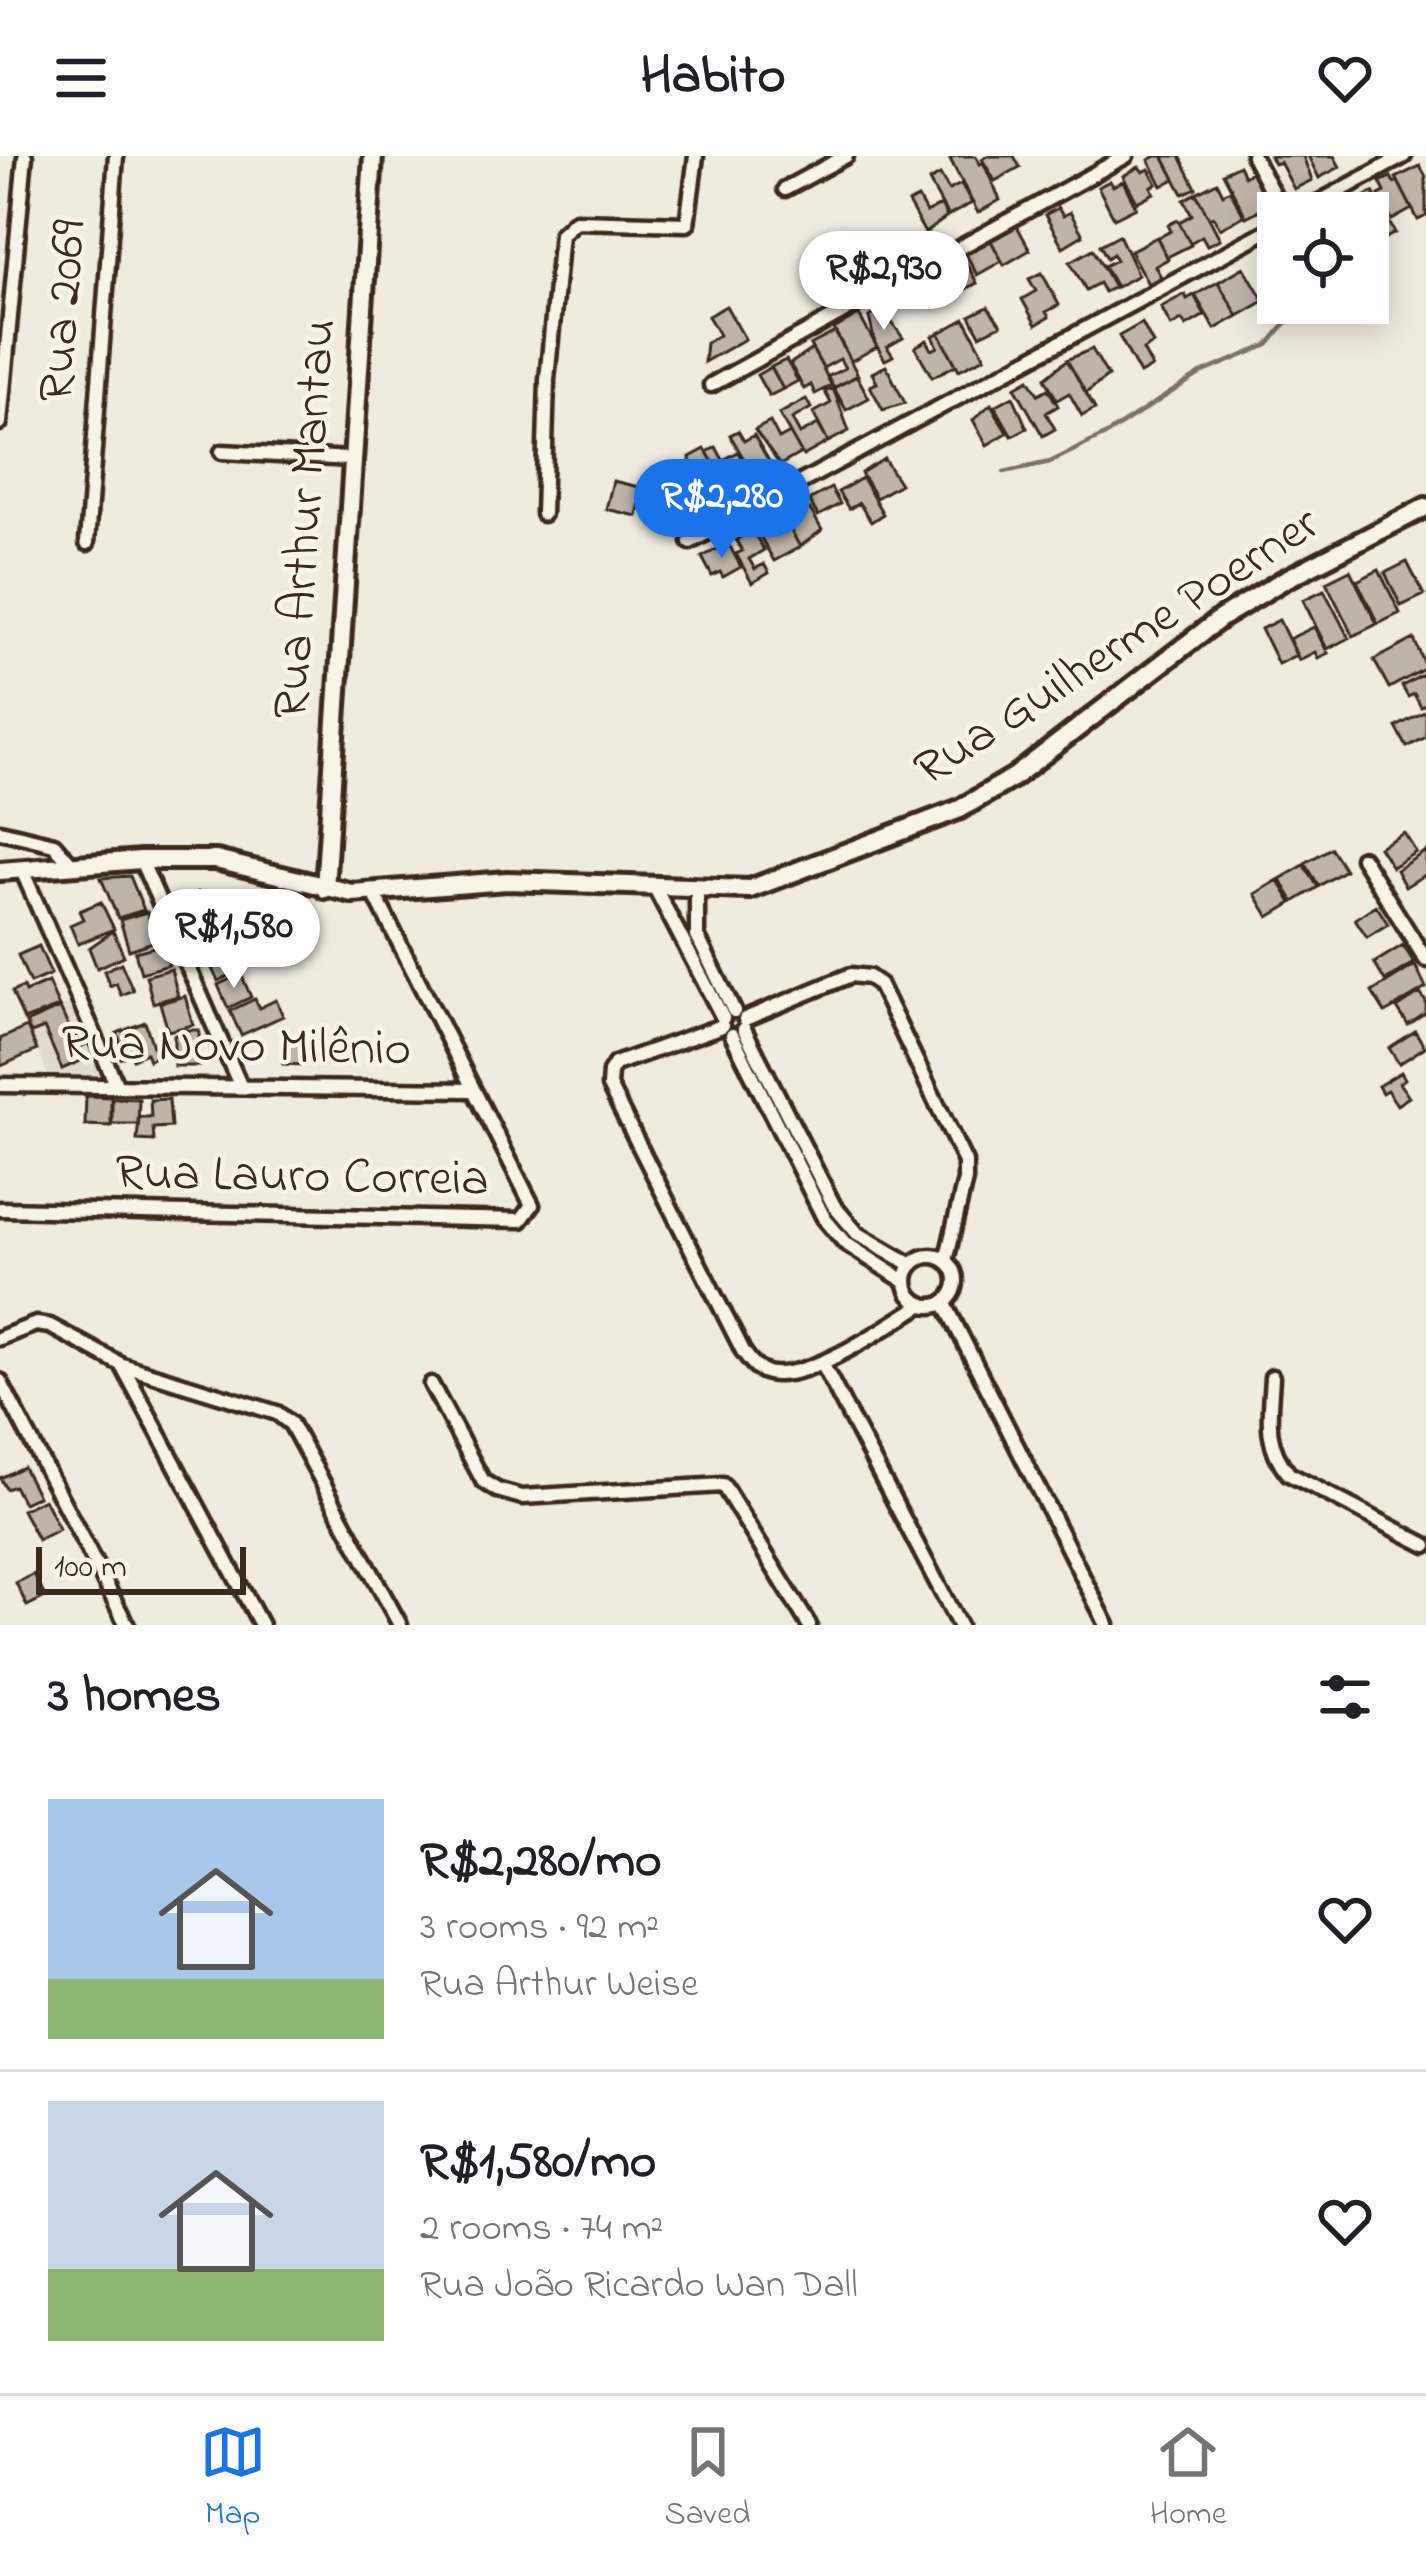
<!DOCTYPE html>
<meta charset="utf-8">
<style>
body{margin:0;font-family:"Indie Flower",sans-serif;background:#f2f2f2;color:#202124;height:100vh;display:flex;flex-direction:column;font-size:45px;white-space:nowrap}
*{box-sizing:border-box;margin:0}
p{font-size:39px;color:#757577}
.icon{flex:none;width:66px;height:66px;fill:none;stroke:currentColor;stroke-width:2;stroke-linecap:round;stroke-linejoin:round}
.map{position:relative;height:1469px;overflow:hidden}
.side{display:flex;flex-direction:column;background:#fff;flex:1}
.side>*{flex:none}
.controls{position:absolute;left:1257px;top:36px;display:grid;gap:24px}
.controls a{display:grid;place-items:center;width:132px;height:132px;border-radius:0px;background:#fff;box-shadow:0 6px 30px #0003;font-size:60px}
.scale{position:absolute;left:36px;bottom:30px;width:210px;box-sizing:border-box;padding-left:12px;border:6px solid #3b2a1e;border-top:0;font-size:33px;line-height:42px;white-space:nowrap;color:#3b2a1e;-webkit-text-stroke:9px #f7f3e8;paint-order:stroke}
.price{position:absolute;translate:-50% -102px;padding:0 27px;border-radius:42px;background:#fff;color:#222;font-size:39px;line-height:78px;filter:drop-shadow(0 3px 6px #0008)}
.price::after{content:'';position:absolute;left:50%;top:72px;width:36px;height:27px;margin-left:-18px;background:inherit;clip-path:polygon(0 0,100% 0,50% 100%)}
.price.selected{background:#1a73e8;color:#fff}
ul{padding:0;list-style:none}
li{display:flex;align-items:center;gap:36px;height:300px;padding:0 48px}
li+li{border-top:3px solid #e0e0e0}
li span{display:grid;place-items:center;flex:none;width:336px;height:240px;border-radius:0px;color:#555}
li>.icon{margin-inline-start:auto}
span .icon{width:144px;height:144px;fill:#fffc;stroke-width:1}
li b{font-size:51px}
h2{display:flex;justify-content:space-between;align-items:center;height:144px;padding:0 48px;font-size:51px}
header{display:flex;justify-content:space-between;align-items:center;height:156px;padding:0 48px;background:#fff;font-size:54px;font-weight:800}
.dock{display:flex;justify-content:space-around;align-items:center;height:168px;border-top:3px solid #e0e0e0;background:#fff;font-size:33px;color:#757577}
.dock a{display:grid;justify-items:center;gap:6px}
.dock .selected{color:#1a73e8}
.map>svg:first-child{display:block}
.built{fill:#e0dbd0}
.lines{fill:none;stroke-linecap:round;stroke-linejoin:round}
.stream{stroke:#7e7266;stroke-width:4.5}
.building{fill:#bdb5aa;stroke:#3b2a1e;stroke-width:3}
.street-casing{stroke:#3b2a1e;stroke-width:21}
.secondary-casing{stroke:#3b2a1e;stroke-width:26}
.street{stroke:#f7f3e8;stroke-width:12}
.secondary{stroke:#f7f3e8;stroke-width:16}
.labels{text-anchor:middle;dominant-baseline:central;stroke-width:9;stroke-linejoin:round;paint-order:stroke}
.street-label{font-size:51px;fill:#3b2a1e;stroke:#f7f3e8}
</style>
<header><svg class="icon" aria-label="menu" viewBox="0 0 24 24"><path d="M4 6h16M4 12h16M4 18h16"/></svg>Habito<svg class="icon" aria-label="heart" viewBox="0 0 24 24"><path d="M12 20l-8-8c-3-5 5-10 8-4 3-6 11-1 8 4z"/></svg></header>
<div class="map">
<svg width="1426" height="1469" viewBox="0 0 1426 1469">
<rect width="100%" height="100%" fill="#efebe0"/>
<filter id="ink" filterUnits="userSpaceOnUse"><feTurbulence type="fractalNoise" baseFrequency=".00833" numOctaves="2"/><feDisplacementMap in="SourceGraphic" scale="24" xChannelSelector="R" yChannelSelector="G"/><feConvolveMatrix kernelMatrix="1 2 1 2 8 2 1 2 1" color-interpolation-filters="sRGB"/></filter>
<g filter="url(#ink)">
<path class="built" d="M71,847L101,914L99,918L49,921L26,867Z"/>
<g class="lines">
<path class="stream" d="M1004,316L1050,306L1107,278L1201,217L1268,189L1286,167L1331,150"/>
</g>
<path class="building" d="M955,0H976L980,8L983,6L1000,44L978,57L950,3Z
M987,0H1014L1020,11L995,25L982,3Z
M1156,0H1163L1175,23L1162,30L1149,4Z
M1163,0H1180L1196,32L1183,38Z
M1270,0H1303L1312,24L1294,33L1280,6L1274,8Z
M1308,0H1334L1340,11L1319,22Z
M1239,9L1244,20L1252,16L1269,49L1246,61L1223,17Z
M1420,10L1426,21V60L1418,64L1396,22Z
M1139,11L1143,16L1149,13L1157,28L1151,31L1154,37L1137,46L1123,20Z
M940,19L949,34L961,28L972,47L948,60L929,25Z
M1391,21L1394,27L1398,25L1412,53L1392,64L1379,39L1385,36L1380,26Z
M1110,25L1113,30L1123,25L1136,51L1114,62L1098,31Z
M1217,26L1223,38L1230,34L1244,60L1220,73L1213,60L1209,62L1196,37Z
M1373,36L1395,77L1377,87L1373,80L1383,74L1378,64L1368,69V57H1360L1354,46Z
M1196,37L1220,83L1207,89L1202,80L1190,87L1179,66L1192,59L1184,44Z
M918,42L926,57L941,49L947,61L925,77L908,47Z
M1058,52L1063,60L1070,56L1083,79L1063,91L1045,59Z
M1178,64L1191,89L1167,101L1157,82L1171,75L1168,69Z
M1017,70L1030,94L1004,109L991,85Z
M1119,79L1138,119L1116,131L1104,110L1116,104L1113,98L1107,102L1100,89Z
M1157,81L1168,103L1155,110L1161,121L1148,128L1130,95Z
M991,85L1002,105L977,119L966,98Z
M861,90L874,114L857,123L850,110L844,113L839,103Z
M1093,93L1114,131L1104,136L1099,127L1086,134L1070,106Z
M966,106L977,127L956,138L945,118Z
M1244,111L1264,145L1238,160L1218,126Z
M1042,117L1059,149L1046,156L1049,161L1036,169L1022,143L1036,135L1029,123Z
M1218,126L1238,160L1215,173L1195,139Z
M1185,138L1187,143L1194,139L1205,159L1186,170L1182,164L1171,170L1161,151Z
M726,150L745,183L704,206L706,187L719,179L708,160Z
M988,151L1001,169L980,179L970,160Z
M883,154L903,182L887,191L893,200L885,204L875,187L869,161Z
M859,159L877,191L851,205L834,173Z
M965,163L985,201L959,214L939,177Z
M1142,167L1153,188L1143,194L1152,211L1140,218L1119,180Z
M835,176L858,219L833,232L827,221L845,212L840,203L823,212L810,189Z
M939,177L956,209L932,221L915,191L927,184L932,194L938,191L933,180Z
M812,193L832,229L815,238L811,229L804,233L790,208Z
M1092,193L1108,220L1086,237L1067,204Z
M786,204L798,225L783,233L771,211Z
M1067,204L1095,253L1082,260L1069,237L1057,244L1045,222Z
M886,210L905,247L883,254L870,230L877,227L872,217Z
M771,211L783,233L769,240L757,219Z
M857,220L869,242L846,254L834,232Z
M1029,223L1038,238L1048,233L1058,250L1046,257L1055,273L1043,280L1015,231Z
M833,232L849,275L828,286L813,257L831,247L825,236Z
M1013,240L1027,272L1012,280L995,250Z
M806,243L811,252L792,263L800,278L818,268L828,286L803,300L779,258Z
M991,248L1007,277L987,289L973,264Z
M770,266L779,283L790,277L801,297L780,309L755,274Z
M738,275L744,285L754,279L774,314L756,324L730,279Z
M716,291L723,304L738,296L752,321L729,334L707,296Z
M705,293L714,308L691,320L690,301Z
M884,303L900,328L876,342L861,317Z
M715,312L726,332L700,347L689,327Z
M862,322L883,358L871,366L859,347L849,353L838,336Z
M613,325L643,332L637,360L606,353Z
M831,332L840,348L818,360L809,344Z
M810,353L822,374L800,391L786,366Z
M786,366L800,391L774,405L760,380Z
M752,374L764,394L749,403L755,413L764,408L769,417L752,427L736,398L742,395L736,384Z
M728,387L741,411L723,421L720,416L712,420L702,401Z
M1407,406L1424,439L1401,450L1385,417Z
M1350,414L1377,468L1353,480L1326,426Z
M1379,414L1400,457L1378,468L1357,425Z
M1324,434L1349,482L1327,493L1303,444Z
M1279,464L1296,499L1278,508L1261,473Z
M1314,471L1328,497L1318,502L1315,496L1299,504L1289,483Z
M1414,483L1426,512L1389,532L1374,504Z
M1426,517V549L1421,551L1414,538L1408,541L1402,530Z
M1426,555V581L1407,591L1396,571Z
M1404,677L1416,696L1392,711L1379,691Z
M1331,692L1345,714L1319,730L1305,707Z
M1426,695V718L1405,731L1396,714Z
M1304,709L1318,731L1294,746L1280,723Z
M130,720L144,754L118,762L101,722Z
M1278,724L1292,747L1269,761L1255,738Z
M231,735L243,762L219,772L207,745Z
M198,736L211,764L192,773L179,744Z
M101,746L114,773L78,788L70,769L83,763L79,755Z
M1376,749L1388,768L1367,781L1355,763Z
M147,756L156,785L129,794L120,764Z
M113,775L124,800L97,812L89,792Z
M227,775L234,789L206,801L200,787Z
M164,788L169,809L141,817L135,796Z
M1403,789L1414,807L1385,825L1374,807Z
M39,790L51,818L30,827L18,799Z
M234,795L239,807L246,803L249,810L218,825L209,806Z
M121,807L133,834L121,839L116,827L110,830L104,815Z
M1415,809L1426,832L1385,857L1372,836Z
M171,813L178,840L153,847L146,820Z
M241,818L251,841L228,852L218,829Z
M48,826L59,851L24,864L12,836L23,831L25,836Z
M1420,837L1426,846V857L1408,869L1397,852Z
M185,840L193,869L168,875L160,847Z
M255,843L259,852L276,844L283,860L241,879L230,855Z
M60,852L73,881L84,877L89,887L78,892L83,904L62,913L44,872L31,877L26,867Z
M145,866L156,900L149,904L146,897L133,903L131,898L121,902L115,887L120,885L117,877Z
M27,871L37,894L1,910L0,883Z
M185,874H199V910H174V879H185Z
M1415,875L1425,891L1399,908L1389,892Z
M283,886H302V909L283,908Z
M1401,916L1405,923L1399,927L1409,941L1397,949L1387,934L1382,937L1378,930Z
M86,940L111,941V970L85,969Z
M112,942L139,943L138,968H112Z
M169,943L171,971L153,972L154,985L137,984L139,961H151L150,944Z
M23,1311L38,1340L23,1347L14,1330L6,1333L0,1322Z
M44,1343L59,1373L38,1384L22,1354Z
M34,1418L45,1441L27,1450L16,1427Z"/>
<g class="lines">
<g class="street-casing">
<path id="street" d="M1253,0L1283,57
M785,33L846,0
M1299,57L1404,0
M711,229L1126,0
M0,267L25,0
M222,296L352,303
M543,358L547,224L561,78L575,65L687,68L696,0
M690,386L1278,69
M87,387L116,0
M0,675L54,688L73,710
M1362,702L1426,804
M141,704L240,929
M22,714L116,928
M655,732L723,862
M697,734V780L734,855
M745,863L851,819L869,821L879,828L965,1006V1024L946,1105
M722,870L615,908L610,916L609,930L743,1195C748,1202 754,1211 762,1215C799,1233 891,1168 923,1148
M744,873L834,1050L857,1077L912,1109
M732,879L824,1062L845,1087L906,1126
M0,929L471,934
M0,1053L521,1064L532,1049L374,737
M906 1125a25 25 0 1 1 50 0a25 25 0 1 1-50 0Z
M944,1146L1107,1469
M0,1182L36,1168L50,1170L122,1209L277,1257L291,1268L400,1469
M122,1209L261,1469
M823,1209L959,1469
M1272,1221C1270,1258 1263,1288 1289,1318L1426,1389
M0,1225L127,1469
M431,1228L483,1325L497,1334L522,1341L723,1329L809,1469"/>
</g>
<g class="secondary-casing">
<path id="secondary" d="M0,715L141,704H216L352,737L507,725L750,733L960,653L1014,621L1221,462L1282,425L1426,351
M325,733L373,0"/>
</g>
<use href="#street" class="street"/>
<use href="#secondary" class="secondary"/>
</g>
</g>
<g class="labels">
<g class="street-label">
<text transform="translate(65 155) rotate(-86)">Rua 2069</text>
<text transform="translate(307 363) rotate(-86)">Rua Arthur Mantau</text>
<text transform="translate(1118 492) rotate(-33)">Rua Guilherme Poerner</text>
<text transform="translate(236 892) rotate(1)">Rua Novo Milênio</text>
<text transform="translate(302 1022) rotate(1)">Rua Lauro Correia</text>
</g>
</g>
</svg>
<div class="controls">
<a><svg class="icon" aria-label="locate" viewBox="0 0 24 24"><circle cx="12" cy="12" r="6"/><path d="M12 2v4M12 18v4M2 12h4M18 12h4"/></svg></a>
</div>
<div class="scale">100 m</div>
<b class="price" style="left:884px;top:177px">R$2,930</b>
<b class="price selected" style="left:722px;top:405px">R$2,280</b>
<b class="price" style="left:234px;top:835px">R$1,580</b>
</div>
<section class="side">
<h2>3 homes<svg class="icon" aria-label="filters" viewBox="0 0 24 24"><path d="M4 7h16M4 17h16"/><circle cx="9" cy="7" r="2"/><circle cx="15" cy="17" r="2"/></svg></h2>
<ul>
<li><span style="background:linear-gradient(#a9c7e8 75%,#8fb573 0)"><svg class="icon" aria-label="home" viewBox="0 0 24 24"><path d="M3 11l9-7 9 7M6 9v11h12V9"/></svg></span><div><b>R$2,280/mo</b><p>3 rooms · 92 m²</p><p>Rua Arthur Weise</p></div><svg class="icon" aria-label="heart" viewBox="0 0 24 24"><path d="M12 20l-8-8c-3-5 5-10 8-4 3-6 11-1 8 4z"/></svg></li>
<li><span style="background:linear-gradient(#c9d6e8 70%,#8fb573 0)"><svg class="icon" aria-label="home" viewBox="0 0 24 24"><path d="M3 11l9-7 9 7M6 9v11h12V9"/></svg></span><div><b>R$1,580/mo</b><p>2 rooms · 74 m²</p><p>Rua João Ricardo Wan Dall</p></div><svg class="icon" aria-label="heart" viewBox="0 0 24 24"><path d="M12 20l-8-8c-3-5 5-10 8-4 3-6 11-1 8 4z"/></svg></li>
</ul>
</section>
<nav class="dock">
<a class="selected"><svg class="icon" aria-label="map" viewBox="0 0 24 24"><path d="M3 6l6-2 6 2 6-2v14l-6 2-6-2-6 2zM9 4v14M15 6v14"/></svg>Map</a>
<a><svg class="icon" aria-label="saved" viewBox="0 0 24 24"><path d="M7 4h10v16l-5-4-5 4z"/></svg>Saved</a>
<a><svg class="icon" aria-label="home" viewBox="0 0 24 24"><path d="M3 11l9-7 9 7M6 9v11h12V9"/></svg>Home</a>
</nav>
